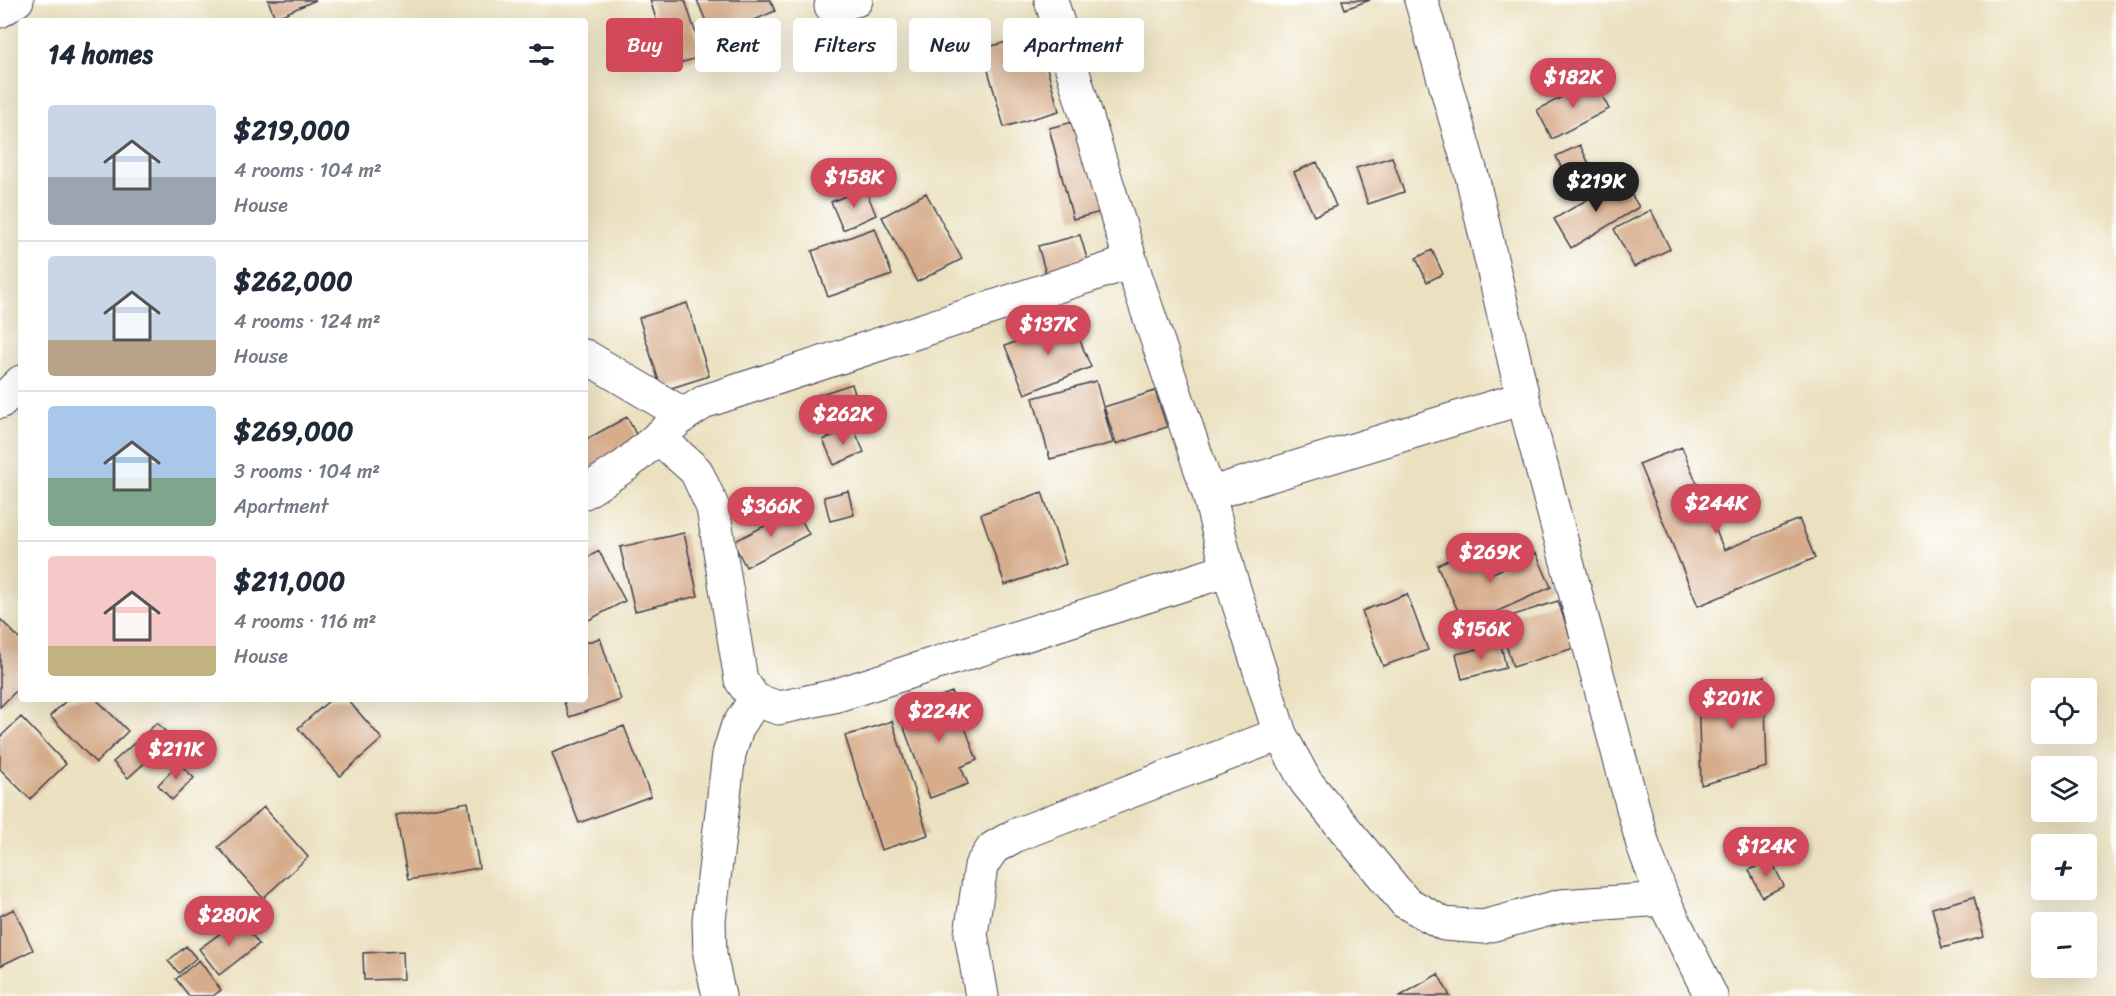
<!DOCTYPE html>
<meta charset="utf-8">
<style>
body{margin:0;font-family:Sriracha,sans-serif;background:#f6f6f7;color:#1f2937;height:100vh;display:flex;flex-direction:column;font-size:22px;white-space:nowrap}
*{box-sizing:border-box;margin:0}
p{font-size:20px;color:#747a83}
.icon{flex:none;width:33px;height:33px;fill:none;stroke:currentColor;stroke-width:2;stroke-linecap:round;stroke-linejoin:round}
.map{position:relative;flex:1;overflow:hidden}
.panel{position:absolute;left:18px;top:18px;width:570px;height:684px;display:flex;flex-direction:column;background:#fff;border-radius:6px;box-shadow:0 6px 24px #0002}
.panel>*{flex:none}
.top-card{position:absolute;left:606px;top:18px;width:570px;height:54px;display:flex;gap:12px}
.buttons{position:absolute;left:2031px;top:678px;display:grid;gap:12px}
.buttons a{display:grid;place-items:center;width:66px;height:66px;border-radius:6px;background:#fff;box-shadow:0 6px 24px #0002;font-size:30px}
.price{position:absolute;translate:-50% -51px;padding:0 14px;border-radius:21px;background:#d1495b;color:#fff;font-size:20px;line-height:39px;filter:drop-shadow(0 2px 3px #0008)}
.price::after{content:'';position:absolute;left:50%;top:36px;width:18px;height:14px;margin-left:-9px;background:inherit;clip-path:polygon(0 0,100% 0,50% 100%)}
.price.current{background:#222;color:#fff}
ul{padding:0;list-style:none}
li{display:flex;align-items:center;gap:18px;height:150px;padding:0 30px}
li+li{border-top:2px solid #e0e1e3}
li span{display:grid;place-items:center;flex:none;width:168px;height:120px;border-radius:6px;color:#555}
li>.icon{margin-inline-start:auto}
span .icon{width:72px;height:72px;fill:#fffc;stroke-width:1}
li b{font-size:26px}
h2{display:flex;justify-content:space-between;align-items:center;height:72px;padding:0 30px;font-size:26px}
.tag{padding:0 21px;border-radius:6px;background:#fff;box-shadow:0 6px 24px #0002;font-size:21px;line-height:54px}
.tag.current{background:#d1495b;color:#fff}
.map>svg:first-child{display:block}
.building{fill:#d6ac8a}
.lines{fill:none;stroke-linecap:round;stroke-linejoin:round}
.minor-casing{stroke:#403f4f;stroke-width:35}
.minor{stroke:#fff;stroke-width:33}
</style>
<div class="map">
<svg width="2116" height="996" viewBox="0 0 2116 996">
<rect width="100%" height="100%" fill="#fff"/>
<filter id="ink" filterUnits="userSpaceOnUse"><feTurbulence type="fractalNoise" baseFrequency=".0167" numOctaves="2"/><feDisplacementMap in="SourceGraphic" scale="12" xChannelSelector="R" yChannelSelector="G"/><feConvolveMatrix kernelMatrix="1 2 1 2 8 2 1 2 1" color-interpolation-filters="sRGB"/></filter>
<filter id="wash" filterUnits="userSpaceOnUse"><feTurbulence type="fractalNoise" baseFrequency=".008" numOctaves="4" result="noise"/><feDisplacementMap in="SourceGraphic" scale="24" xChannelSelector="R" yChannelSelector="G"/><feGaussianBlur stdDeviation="1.35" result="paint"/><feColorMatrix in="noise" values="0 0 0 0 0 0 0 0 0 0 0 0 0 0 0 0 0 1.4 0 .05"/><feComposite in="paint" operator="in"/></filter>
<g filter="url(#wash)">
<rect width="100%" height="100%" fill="#ebe1c0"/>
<g id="blocks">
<path class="building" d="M268,0H316L275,18Z
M650,0H685L703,56L671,66Z
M697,0H770L775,11L713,38Z
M1342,0H1370L1345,9Z
M1037,33L1059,111L1004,127L982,49Z
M1594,80L1609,109L1552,139L1537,110Z
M1081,120L1105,211L1073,219L1049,128Z
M1580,145L1598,183L1574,195L1556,156Z
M1392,157L1404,192L1368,204L1356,168Z
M1317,162L1336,206L1314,216L1294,172Z
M1622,179L1639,207L1571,248L1554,219Z
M865,188L876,215L843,230L831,202Z
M926,193L962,259L917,282L882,217Z
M1651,210L1670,249L1634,267L1614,229Z
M875,228L892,275L828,297L812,251Z
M1080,235L1088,262L1046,274L1038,246Z
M1432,250L1443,274L1427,282L1416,258Z
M687,303L709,376L662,391L639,318Z
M1071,319L1091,367L1025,394L1005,346Z
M1096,381L1113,443L1050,459L1033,398Z
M852,384L864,423L827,434L815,396Z
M1155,391L1167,427L1116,444L1104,407Z
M627,417L641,444L585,472V440Z
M853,427L864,452L834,465L823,440Z
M1682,447L1724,550L1799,519L1815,558L1698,606L1639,464Z
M848,491L854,515L830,521L824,497Z
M1042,492L1066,564L1005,585L981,514Z
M796,510L809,534L746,567L733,542Z
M684,533L698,596L635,611L620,547Z
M1478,546L1491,574L1536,553L1551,587L1465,626L1437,565Z
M599,551L625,601L585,622V559Z
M1407,594L1428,650L1383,666L1362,611Z
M1558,601L1574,648L1513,667L1498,620Z
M0,619L21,640V686L0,707Z
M600,638L621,700L569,717L563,699H585V643Z
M1501,644L1506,668L1462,679L1456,654Z
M1764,676L1767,767L1701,785L1698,693Z
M952,692L977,760L961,767L968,784L930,798L898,712Z
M68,699H96L128,731L96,763L50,716Z
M331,699H347L382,739L340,776L298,728Z
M21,717L66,764L30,799L0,769V737Z
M892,721L928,835L881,850L845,736Z
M157,723L172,738L128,778L113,762Z
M624,726L651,796L579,823L552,753Z
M179,763L194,778L172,800L158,785Z
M468,802L479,868L408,880L396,815Z
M264,807L308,857L263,898L218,847Z
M1771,860L1784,886L1762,897L1749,870Z
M1974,897L1984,937L1942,948L1932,908Z
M14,909L33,950L0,966V916Z
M240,919L259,944L219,975L199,949Z
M186,946L196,958L179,973L168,961Z
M403,951L404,979L364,980L363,953Z
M199,960L221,990L213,996H189L176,979Z
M1438,974L1450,996H1400Z"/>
</g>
</g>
<g filter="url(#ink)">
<use href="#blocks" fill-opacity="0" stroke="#403f4f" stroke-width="1.5"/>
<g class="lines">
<g class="minor-casing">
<path id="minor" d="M1051,0L1131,262L1209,494L1228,570L1280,734L1306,782L1405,902L1444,924L1483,927L1561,906L1663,899
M1421,0L1472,176L1523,398L1643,845L1663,899L1711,996
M831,6L856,0
M0,11L17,0
M585,356L684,415
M0,402L21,382
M658,437L696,471L713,508L741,680L755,700L779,708L834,696L1228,570
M585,492L626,465L684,415L706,401L1131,262
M1209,494L1523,398
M719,996L710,955L709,920L729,754L737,728L755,700
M982,996L971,934L981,866L993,848L1016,835L1280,734"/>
</g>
<use href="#minor" class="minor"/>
</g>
</g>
</svg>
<div class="buttons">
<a><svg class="icon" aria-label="locate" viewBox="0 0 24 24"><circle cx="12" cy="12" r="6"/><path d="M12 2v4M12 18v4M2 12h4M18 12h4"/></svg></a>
<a><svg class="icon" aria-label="layers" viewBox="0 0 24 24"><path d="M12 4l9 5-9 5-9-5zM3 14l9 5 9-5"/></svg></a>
<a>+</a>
<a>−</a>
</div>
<b class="price" style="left:1573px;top:109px">$182K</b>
<b class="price" style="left:854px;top:209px">$158K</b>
<b class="price current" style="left:1596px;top:213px">$219K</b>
<b class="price" style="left:1048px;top:356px">$137K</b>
<b class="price" style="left:843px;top:446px">$262K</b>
<b class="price" style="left:1716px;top:535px">$244K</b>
<b class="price" style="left:771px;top:538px">$366K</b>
<b class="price" style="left:1490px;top:584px">$269K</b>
<b class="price" style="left:1481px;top:661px">$156K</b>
<b class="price" style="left:1732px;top:730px">$201K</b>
<b class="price" style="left:939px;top:743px">$224K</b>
<b class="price" style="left:176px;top:781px">$211K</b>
<b class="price" style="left:1766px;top:878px">$124K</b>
<b class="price" style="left:229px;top:947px">$280K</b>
<div class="top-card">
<a class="tag current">Buy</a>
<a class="tag">Rent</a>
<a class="tag">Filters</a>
<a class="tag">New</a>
<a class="tag">Apartment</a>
</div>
<section class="panel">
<h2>14 homes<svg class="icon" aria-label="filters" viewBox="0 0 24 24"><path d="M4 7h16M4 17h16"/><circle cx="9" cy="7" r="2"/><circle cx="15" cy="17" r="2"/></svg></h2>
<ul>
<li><span style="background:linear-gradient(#c9d6e8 60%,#9aa5b1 0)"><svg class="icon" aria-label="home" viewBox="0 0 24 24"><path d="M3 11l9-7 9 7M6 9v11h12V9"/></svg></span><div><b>$219,000</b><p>4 rooms · 104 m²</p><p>House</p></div></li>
<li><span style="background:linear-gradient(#c9d6e8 70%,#b9a48a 0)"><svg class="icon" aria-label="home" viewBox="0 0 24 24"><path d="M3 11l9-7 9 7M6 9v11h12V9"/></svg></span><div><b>$262,000</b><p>4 rooms · 124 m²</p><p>House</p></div></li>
<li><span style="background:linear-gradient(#a9c7e8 60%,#7fa58c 0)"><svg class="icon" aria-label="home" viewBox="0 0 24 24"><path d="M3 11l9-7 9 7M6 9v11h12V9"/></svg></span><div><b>$269,000</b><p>3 rooms · 104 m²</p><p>Apartment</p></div></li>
<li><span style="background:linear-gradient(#f6c9c9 75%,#c2b280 0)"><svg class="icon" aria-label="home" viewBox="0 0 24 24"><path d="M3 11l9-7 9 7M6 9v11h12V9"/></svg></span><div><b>$211,000</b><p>4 rooms · 116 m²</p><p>House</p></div></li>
</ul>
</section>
</div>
